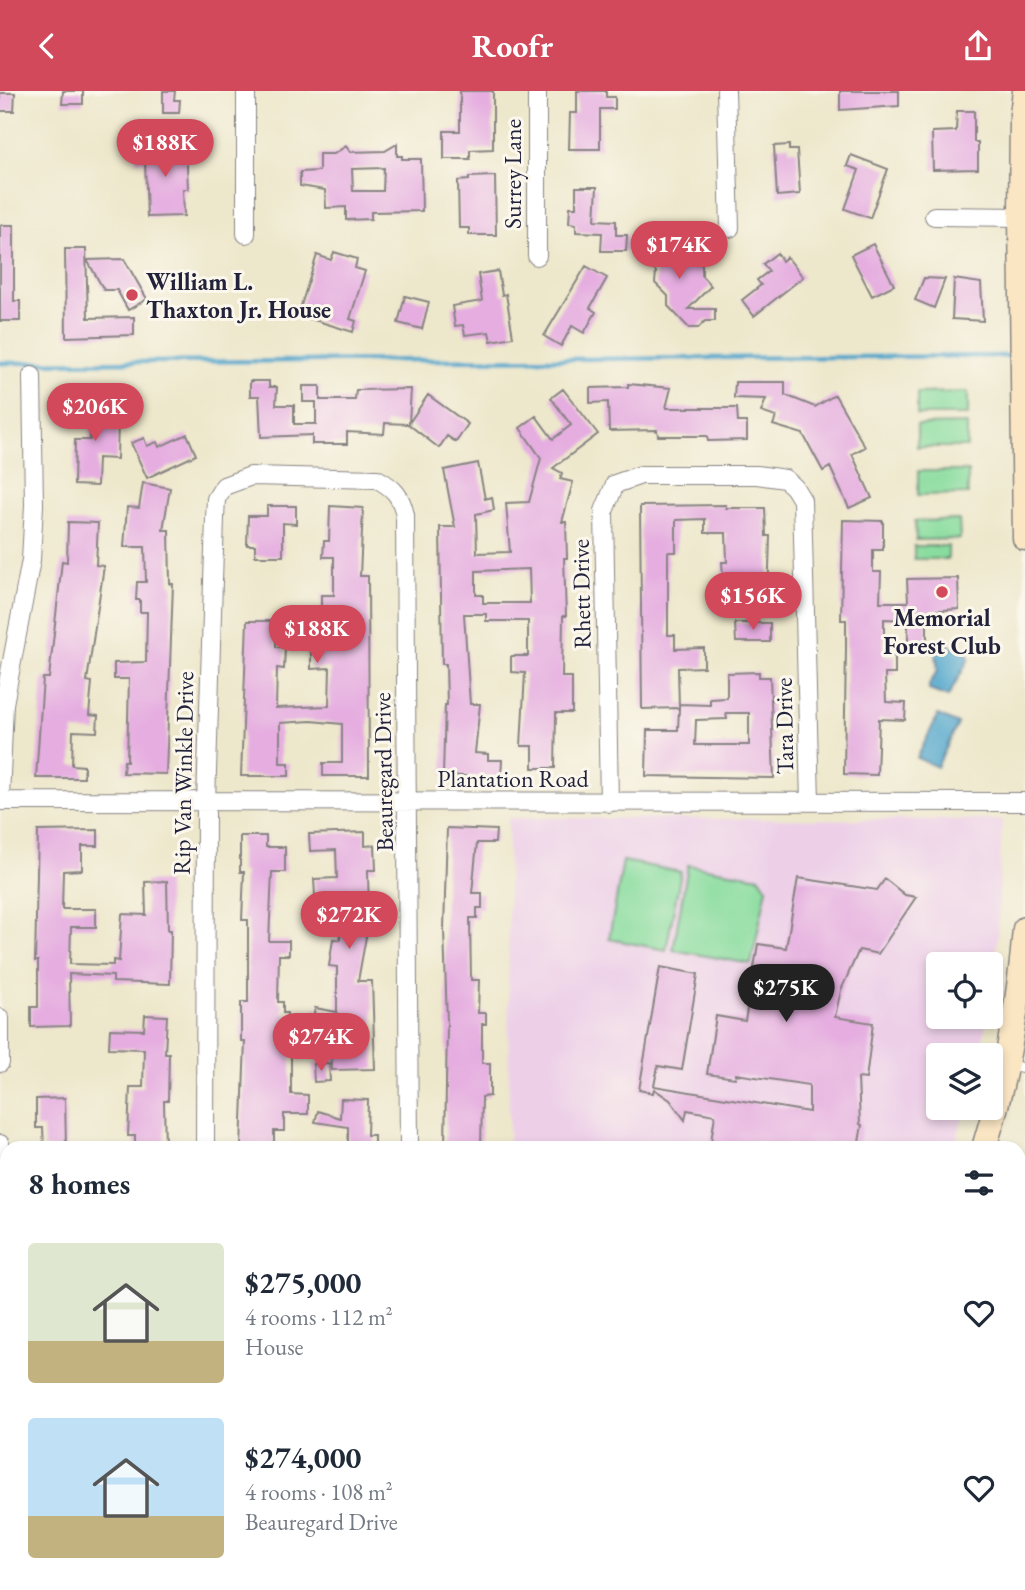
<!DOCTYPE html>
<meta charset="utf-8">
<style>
body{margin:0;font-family:"EB Garamond",serif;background:#f2f2f3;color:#1f2937;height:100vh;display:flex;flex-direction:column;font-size:26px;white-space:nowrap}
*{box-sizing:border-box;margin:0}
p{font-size:23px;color:#747a83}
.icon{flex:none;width:38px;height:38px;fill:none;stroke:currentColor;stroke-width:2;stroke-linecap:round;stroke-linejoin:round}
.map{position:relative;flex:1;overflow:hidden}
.panel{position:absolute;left:0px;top:1050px;width:1026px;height:450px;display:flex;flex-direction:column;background:#fff;border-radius:21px 21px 0 0;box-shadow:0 4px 10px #0003}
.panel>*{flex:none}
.tools{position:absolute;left:926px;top:861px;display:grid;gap:14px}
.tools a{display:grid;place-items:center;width:77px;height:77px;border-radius:7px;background:#fff;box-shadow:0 4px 10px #0003;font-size:35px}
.price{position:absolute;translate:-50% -60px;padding:0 16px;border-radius:24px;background:#d1495b;color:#fff;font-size:23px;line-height:46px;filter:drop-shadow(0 2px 4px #0008)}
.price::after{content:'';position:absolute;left:50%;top:42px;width:21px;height:16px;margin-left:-10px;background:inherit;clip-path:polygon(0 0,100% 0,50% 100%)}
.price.active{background:#222;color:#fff}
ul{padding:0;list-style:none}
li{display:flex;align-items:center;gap:21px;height:175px;padding:0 28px}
li span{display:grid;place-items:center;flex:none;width:196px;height:140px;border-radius:7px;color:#555}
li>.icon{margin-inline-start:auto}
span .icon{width:84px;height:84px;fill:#fffc;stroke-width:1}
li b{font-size:30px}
h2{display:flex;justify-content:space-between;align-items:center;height:84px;padding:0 28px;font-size:30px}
header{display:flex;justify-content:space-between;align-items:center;height:91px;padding:0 28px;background:#d1495b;color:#fff;font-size:32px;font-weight:700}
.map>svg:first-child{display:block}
.built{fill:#edd0e8}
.green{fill:#88dc9e;stroke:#557f6c;stroke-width:2}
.water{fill:#4ea4cb;stroke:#386383;stroke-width:2}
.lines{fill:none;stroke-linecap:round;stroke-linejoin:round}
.stream{stroke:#4ea4cb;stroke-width:4.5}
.building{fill:#e5ade0;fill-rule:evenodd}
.lane-casing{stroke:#888483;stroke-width:11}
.street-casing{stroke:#888483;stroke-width:20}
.secondary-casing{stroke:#888483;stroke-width:27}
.lane{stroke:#fff;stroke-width:9}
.street{stroke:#fff;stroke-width:18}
.secondary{stroke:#fbe6c4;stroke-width:24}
.poi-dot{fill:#d1495b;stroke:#fbf7ec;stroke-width:2.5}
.labels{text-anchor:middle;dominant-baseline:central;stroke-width:6;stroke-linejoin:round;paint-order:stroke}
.street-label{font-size:24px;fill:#22223b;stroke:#fbf7ec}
.poi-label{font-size:24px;font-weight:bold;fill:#22223b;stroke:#fbf7ec;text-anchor:start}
</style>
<header><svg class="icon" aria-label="back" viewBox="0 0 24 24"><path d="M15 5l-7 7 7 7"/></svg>Roofr<svg class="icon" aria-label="share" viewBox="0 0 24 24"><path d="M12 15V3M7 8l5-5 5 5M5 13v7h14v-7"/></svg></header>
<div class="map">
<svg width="1025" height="1499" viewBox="0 0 1025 1499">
<rect width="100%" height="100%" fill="#fbf7ec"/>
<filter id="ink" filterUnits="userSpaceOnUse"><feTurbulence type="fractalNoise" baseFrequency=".0143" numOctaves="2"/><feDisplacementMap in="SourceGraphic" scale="14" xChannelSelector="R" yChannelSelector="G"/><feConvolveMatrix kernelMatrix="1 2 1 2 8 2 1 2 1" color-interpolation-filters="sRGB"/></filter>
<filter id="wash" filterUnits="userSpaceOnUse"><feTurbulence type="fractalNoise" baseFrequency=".00686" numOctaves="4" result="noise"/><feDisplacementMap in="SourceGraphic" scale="28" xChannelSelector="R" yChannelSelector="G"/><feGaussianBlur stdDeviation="1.57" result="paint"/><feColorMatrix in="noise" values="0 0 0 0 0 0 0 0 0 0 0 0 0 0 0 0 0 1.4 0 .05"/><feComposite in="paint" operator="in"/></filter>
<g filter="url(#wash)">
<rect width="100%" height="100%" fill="#ede7cb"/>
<path class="built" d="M508,727L1002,729L997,849L991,907L990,873H938V926H988L979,964H938V1017H966L954,1057H509Z"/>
<path class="green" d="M968,301V324H917V302Z
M967,333V356H917V334Z
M918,380H968V403L918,404Z
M959,429L960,448L916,449L915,430Z
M914,455H948V468H914Z
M623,770L681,781L666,859L609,848Z
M688,774L760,786L767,797L751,873L673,859Z"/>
<path class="water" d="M949,551V555L967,561L969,568L948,606L929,599V593L938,579L935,558L940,552Z
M938,624L958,633L937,676L917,667Z"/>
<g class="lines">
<path class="stream" d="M0,272L1014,265"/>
</g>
<g id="blocks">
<path class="building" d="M63,0H83V13H62Z
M163,0H175L174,9H180L179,22H163Z
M460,0H493V58L470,59V68H444V40H460Z
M577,0H606V6H615V18H600V58H569L570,22H577Z
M840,0H899V15L840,19Z
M0,2H15L14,20H0Z
M957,20H974V51H978V78L933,79L932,41L956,40Z
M397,53V65H402V68H421L422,120L371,121V128L346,129V116L326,117L325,99L300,95V81L319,80V63H334L346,55L350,61L385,60ZM384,77L383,100H353L352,78Z
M186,54L188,98H183L184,125L147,126L145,70H136L135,55Z
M789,54V59H797L800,103L777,105L774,55Z
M851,64L888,78L870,127L845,118L859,79L847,75Z
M495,85L496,144H469V137H459L458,90L469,89V86Z
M576,96H597L595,129L616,130V144H627L626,160H601L602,142L576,141V133L569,132L570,116H576Z
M0,134H14V210H20V230H0Z
M648,147H675V154L693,172L702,173V185L711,195L688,218H715V230H705L698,237H689L668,215V205L655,192L656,181L647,172Z
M873,153L894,194L872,205L851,164Z
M65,158H86L88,227L134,226V244L66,246Z
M334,161L357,168L355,177L365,180L350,228L356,230L353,241L298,224L317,164L331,169Z
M777,162L782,170L787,166L803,186L754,225L742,209L761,194L757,189L769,180L763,173Z
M124,168L147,208L128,219L117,199H104L87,169Z
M586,175L607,187L590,217L596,221L584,242L572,235L561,255L544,245Z
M498,180L502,204L506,203L513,246L491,250L489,241L465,244L463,234L455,235L452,215L482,210L478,183Z
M924,187L945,188L934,217L915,209Z
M954,188L981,192L983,230L952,228Z
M405,205L429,211L422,238L398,232Z
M250,290H269V296H277L276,314H294V333H316V311H303V295H320V309H355L356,299L411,298L409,332L428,304L468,333L456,351L447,345L439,357L408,333L385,332L384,343L347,341V353H312V344L261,346L259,305H250Z
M735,291H785V304L815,316L835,304L865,356L852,363L872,407L849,417L830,376L823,380L803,343L773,334L776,326L761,321L766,308L734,307Z
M628,293L671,297L666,317H737L738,331H747V349L708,350L707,345H658L657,339L609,340L608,311L590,312V297L628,296Z
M91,296H103V328H118L117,368L98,367L97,395L74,394L75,349H90Z
M563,298L598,343L553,377L562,382L560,388L573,391L562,431H566L567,467H564L566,525H563L562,586H572V622H556L555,677H533V655H521L525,582L511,581V565H528V530H486V523H464L470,613H480L475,662L488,663V669H502L501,687L443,684L445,614H447L446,573H442L440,436H455L444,379L478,372L485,408L492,406L494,419L476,423L477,462L510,461L506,412L529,411L541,367L520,337L536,325L553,348L571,334L551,307ZM529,478L530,512H483V504H476V480Z
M187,343L196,364L147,387L131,352L144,347L147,355L157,351L159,356Z
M143,392L170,397L163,439H169L170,493H173L166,683L123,682L124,670H127L129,588H114V572L146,571L147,521H140V509H136L137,491H146L145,456H124L127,416L139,417Z
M726,414V417H765L766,445H770L768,510L733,511V486H723L722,471H727L726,442H705V428L676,429V461H668V544H675V558L704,557V576L678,577L679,617V613L710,614V608L727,607V582L759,581V586H770L774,687L646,685L647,639H678L679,617L642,618L640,415ZM726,622H749V654H695L696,629L727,628Z
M267,415H296V433L283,432V465H255V454H247L248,425H267Z
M330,415L363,417L360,485H368L369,685H323V672H342V633L311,630L280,632V672H289V685H241L247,530H276V556H285L284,578L277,577L276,617L329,615L330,577L311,578V561L314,526H321V504H334V466H323L324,450H329Z
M843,429L883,430V459H873V481H881L880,511H908L907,488L958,487L959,518L927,520V555H908V529L884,528V565H895V583H885L886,611L906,612L905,629L879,628L877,684L844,683L846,558V529H841Z
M68,431L98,432L96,474L104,475L87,590L92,591L89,624L98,625L97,641L73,640L72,674L84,675V687H36L43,587H49L62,470L67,471Z
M735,532H770V551H736Z
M447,737L496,739L495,752H477L472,802H482V817H477V827H470L471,889H479L478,922H486V933H482V972H490V1005L482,1006L481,1057H445L447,932L444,838Z
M98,739V755H82V779L63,780L62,818H96V836H71L70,873L113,874V869L119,870L122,823L146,824L145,791L167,790L168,839H171L170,893L113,891V885L69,883L70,935L31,936V916H38V870H35L38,740Z
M365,741V755L375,754L376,779H368L369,829L358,890H372L375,978L332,979L331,938L312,935L315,917L337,921V876L329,875L333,848L340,849L339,804L315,805L314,788L337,787L336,759L310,760L309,743Z
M240,745H266V756H285V781H272L269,850H289V864H279L278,911H283V922H287V944H304V961H291V1003L308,1004V1023H284V1040H274V1057H241L245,950H241V911H248V829H242L244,781H240Z
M798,787L877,799L885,788L905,804L916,806L878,863L859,859L841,899L835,926L873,932L866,988L858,987L860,1033L862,1034L858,1057H710L715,1024L687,1019L685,1029L670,1009L654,998L653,1002L639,999L660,876L698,883L682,979L658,975L654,995L809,1021V994L736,983L735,987L707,983L716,925L745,930L758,853L786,857Z
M145,924L167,925L165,962H169L168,1010H164L165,1057H135V1045H128L130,996H143L144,958L109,957L110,938L144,939Z
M329,972L330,990L314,991L313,973Z
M65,1007L66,1057H44L43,1037H36V1008Z
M341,1008L368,1009L367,1044H374V1057H348V1036L315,1031L318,1020L340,1027Z"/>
</g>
</g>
<g filter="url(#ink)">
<use href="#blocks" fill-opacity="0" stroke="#888483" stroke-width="2"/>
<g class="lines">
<g class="lane-casing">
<path id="lane" d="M1009,974L1025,977"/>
</g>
<g class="street-casing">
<path id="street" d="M246,0V143
M537,0V165
M726,0L730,137
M934,125L1025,126
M0,707L4,613L31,469L34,414L32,285
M0,710L1025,711
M609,712L604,420L615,393L641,384H757L785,388L794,396L802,409L810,711
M0,927V972
M0,1053L7,1094
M205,1057L206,712L215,427L216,408L224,395L251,385L377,388C394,397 401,405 405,424L409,1057
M1018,1309L1025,1298
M208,1493V1499
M417,1493L418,1499
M614,1493L618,1499
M13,1499V1493
M879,1499L885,1493"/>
</g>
<g class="secondary-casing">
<path id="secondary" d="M1025,0L1022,23L1021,124L1025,447
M984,1057C1007,984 1019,914 1025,838
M0,1162H7
M0,1198H7
M1018,1226L1025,1227
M1018,1255L1025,1257
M677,1499L685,1493"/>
</g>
<use href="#lane" class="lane"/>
<use href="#street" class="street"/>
<use href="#secondary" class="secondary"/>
</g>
</g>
<g class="poi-dot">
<circle cx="132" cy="204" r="7"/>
<circle cx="942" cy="501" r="7"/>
</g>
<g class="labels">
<g class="street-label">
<text transform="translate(512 83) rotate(-90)">Surrey Lane</text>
<text transform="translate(581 503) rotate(-91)">Rhett Drive</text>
<text transform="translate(784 635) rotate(-91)">Tara Drive</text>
<text transform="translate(383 681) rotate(-91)">Beauregard Drive</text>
<text transform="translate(183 682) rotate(-89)">Rip Van Winkle Drive</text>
<text x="513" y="687">Plantation Road</text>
</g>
<g class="poi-label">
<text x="146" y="190">William L.<tspan x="146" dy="28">Thaxton Jr. House</tspan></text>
<text x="942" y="526" text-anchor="middle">Memorial<tspan x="942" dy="28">Forest Club</tspan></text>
</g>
</g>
</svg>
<div class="tools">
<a><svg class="icon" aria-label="locate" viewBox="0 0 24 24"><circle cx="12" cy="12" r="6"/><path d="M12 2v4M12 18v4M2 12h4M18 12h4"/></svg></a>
<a><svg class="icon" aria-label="layers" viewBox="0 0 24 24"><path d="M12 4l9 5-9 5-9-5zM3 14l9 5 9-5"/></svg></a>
</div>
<b class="price" style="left:165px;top:88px">$188K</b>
<b class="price" style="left:679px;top:190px">$174K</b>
<b class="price" style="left:95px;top:352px">$206K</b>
<b class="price" style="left:753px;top:541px">$156K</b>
<b class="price" style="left:317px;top:574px">$188K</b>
<b class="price" style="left:349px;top:860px">$272K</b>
<b class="price active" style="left:786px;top:933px">$275K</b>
<b class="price" style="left:321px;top:982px">$274K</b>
<section class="panel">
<h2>8 homes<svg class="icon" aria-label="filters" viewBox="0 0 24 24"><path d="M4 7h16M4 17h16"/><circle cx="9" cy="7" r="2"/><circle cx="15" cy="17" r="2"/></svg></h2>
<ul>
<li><span style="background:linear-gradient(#dfe7d0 70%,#c2b280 0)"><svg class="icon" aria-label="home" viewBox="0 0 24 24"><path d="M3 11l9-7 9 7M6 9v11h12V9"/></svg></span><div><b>$275,000</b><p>4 rooms · 112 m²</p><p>House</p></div><svg class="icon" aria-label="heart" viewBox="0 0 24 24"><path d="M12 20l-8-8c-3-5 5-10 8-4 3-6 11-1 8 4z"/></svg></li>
<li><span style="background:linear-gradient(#bfe0f5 70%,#c2b280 0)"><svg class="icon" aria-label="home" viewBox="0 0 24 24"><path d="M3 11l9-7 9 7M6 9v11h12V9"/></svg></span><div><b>$274,000</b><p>4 rooms · 108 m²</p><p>Beauregard Drive</p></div><svg class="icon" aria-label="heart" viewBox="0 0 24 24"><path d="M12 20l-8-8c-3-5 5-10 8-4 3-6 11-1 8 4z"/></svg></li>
</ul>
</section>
</div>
